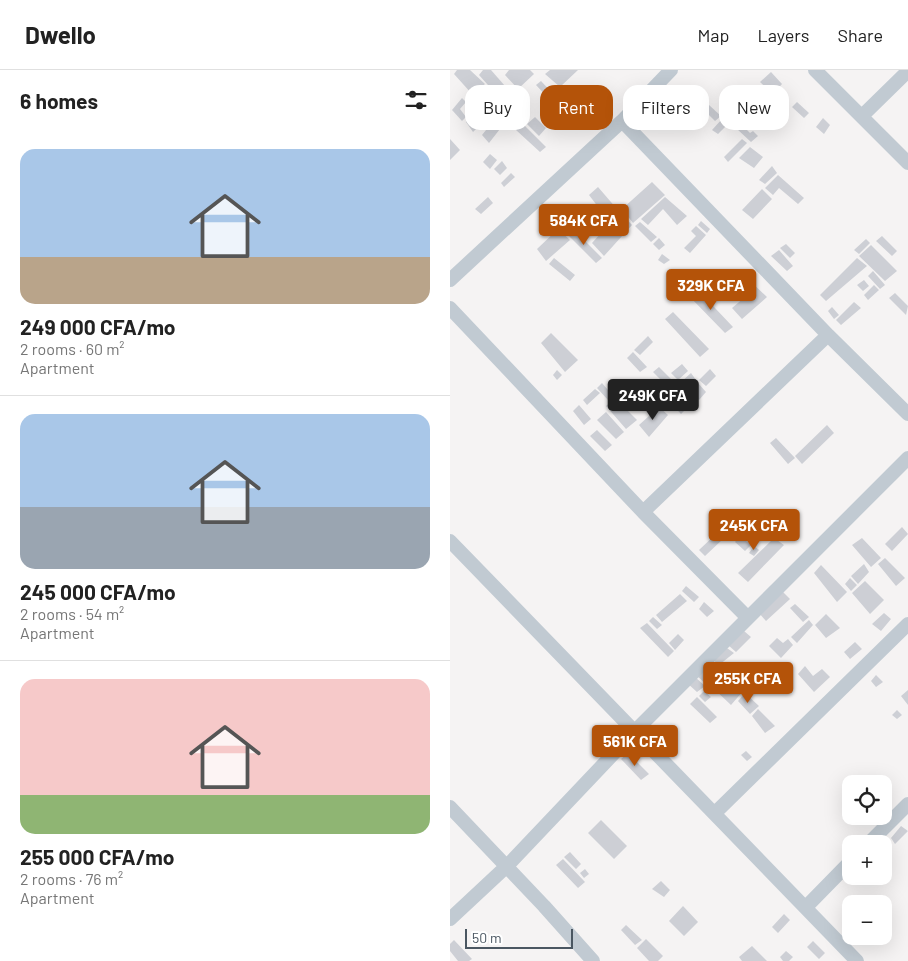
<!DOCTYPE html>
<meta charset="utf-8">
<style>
body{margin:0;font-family:Barlow,sans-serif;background:#f6f6f6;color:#222;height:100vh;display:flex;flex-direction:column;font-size:19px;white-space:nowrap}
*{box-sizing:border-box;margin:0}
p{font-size:16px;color:#767676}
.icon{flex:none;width:28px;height:28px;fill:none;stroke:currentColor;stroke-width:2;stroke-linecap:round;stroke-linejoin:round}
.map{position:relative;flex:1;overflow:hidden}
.sheet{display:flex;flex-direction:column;background:#fff;width:450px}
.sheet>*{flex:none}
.banner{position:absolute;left:15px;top:15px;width:368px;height:45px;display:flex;gap:10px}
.fabs{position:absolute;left:392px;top:705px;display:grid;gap:10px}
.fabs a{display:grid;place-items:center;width:50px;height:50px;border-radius:10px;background:#fff;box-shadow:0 5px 20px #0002;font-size:25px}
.scale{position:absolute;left:15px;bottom:12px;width:108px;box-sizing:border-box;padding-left:5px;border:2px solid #4a5661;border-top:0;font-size:14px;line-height:18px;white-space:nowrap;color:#4a5661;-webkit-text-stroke:4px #fff;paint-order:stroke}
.price{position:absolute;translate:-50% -42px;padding:0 11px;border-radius:5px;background:#b45309;color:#fff;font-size:16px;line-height:32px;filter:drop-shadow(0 1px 2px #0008)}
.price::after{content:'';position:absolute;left:50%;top:30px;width:15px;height:11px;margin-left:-8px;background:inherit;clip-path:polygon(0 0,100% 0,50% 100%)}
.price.current{background:#222;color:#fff}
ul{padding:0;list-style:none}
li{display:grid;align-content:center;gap:10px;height:265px;padding:0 20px}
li+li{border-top:1px solid #e0e0e0}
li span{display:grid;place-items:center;height:155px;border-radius:15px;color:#555}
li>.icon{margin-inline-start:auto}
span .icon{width:90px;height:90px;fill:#fffc;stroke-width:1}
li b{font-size:21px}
h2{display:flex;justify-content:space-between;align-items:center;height:60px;padding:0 20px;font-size:21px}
.chip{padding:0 18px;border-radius:15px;background:#fff;box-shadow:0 5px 20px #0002;font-size:18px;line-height:45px}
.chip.current{background:#b45309;color:#fff}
header{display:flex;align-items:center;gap:30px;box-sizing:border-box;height:70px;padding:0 25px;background:#fff;border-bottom:1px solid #e0e0e0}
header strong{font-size:24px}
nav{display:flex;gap:28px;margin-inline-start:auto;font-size:18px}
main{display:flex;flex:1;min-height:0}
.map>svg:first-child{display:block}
.building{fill:#cdcfd5}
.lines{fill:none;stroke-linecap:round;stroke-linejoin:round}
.street{stroke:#c1cad2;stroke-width:14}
</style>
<header>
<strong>Dwello</strong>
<nav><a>Map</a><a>Layers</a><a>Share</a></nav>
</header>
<main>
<section class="sheet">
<h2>6 homes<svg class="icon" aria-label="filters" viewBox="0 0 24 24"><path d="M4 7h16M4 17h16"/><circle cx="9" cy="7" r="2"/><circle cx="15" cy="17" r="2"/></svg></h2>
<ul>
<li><span style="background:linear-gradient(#a9c7e8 70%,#b9a48a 0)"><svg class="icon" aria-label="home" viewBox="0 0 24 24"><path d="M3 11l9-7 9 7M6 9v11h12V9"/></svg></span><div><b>249 000 CFA/mo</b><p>2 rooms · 60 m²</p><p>Apartment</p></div></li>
<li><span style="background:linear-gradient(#a9c7e8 60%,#9aa5b1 0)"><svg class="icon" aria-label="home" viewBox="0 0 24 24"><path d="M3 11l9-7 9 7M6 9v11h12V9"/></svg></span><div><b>245 000 CFA/mo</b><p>2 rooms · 54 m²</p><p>Apartment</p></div></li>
<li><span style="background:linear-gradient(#f6c9c9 75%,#8fb573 0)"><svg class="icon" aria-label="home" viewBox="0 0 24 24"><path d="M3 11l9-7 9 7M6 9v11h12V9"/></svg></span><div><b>255 000 CFA/mo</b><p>2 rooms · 76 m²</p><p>Apartment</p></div></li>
</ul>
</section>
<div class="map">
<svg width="458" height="891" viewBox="0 0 458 891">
<rect width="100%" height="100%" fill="#f5f3f3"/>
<path class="building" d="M7,0H20L35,14L22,24L4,4Z
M33,0H41L55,16L46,24L29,5Z
M59,0H80L84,4L68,19L55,5Z
M100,0H128L110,17L95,4Z
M321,2L332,14L323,24L310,12Z
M91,11L104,25L100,30L86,15Z
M60,17L66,23L55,33L50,27Z
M12,28L16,32L10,39L16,47L12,51L2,40Z
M105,28L120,41L115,46L99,34Z
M60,31L70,39L65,43L56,35Z
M347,32L359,43L354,48L342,37Z
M289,33L293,37L285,45L281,41Z
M259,35L271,46L265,51L253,39Z
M55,37L62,42L58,47L51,42Z
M128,37L132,41L128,47L123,43Z
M28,39L37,48L23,62L16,52Z
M279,42L300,63L303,61L308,66L301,72L274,47Z
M49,44L57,50L39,73L32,65Z
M85,47L96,58L89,66L77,54Z
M373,48L380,55L374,64L366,57Z
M272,49L278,54L268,64L262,60Z
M73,54L96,77L90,82L66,60Z
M0,69L10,80L0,90Z
M292,69L297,73L278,92L274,87Z
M300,77L313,87L304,98L289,88Z
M40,84L47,90L40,99L33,92Z
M52,91L57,98L50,105L44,99Z
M322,96L327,103L315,114L309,110Z
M61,103L65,107L54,117L51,113Z
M328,105L354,128L348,134L329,118L323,125L315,118Z
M202,112L215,125L183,153L172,139Z
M148,117L167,139L158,150L139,125Z
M312,119L322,129L303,149L292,140Z
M38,127L43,133L31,144L25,139Z
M215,127L237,146L227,155L213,139L198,155L191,149Z
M126,136L142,152L133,162L117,147Z
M170,142L182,155L154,186L142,173Z
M251,151L260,159L257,163L248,155Z
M190,152L207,167L201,172L185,156Z
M246,156L256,165L240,183L234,178L246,166L241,161Z
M108,159L120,170L96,191L87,179Z
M123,159L152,188L146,193L117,164Z
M432,166L447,181L442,186L426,171Z
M209,168L215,175L209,180L203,174Z
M416,169L420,173L409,184L404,180Z
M336,174L345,183L340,188L330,178Z
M421,175L447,201L435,211L409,186Z
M329,180L343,196L337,201L321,186Z
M212,184L220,190L214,194L208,190Z
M104,188L125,205L120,211L99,194Z
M407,188L417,196L376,231L370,225Z
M423,201L435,215L430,219L418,206Z
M299,210L317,227L292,249L282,238L295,227L289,221Z
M414,210L419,216L413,221L407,215Z
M424,215L429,220L418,230L414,225Z
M247,219L283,257L275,263L239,226Z
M445,223L458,236L456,245L439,228Z
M404,232L411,238L391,255L386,250Z
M382,237L389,245L384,249L378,241Z
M223,242L259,279L250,287L215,249Z
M101,263L128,290L115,302L91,273Z
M198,266L203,272L190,285L184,280Z
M183,282L197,297L190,302L177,288Z
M232,294L238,301L228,310L221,303Z
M209,297L224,312L218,317L203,302Z
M260,299L266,306L256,316L249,310Z
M107,300L112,305L107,310L103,305Z
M241,303L246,310L237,318L231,312Z
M152,313L163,326L158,330L147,318Z
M248,313L256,322L249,330L238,321Z
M226,314L235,323L229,327L220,319Z
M145,319L150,323L137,335L133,330Z
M225,327L236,339L231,344L220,332Z
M165,328L187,350L176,359L156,336Z
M129,335L141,349L134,355L123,341Z
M209,337L218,345L199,367L189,355Z
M156,342L174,362L166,369L147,350Z
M377,355L384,363L352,394L345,386Z
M147,360L162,375L155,381L140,366Z
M326,368L345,388L338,394L320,373Z
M452,457L458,464L442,481L435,474Z
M267,463L273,469L255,486L249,480Z
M290,466L301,475L295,481L285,472Z
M324,468L334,475L298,512L288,503Z
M412,468L431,488L421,497L402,475Z
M304,476L309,480L304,486L299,483Z
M435,488L455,508L446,516L428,494Z
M414,494L419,502L408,514L401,506Z
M371,495L397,522L387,532L364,503Z
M400,508L407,515L401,521L395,514Z
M415,511L434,530L420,544L402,523Z
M236,516L249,527L244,532L232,521Z
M332,521L340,529L316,551L309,543Z
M230,524L237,531L212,552L206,545Z
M254,532L264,541L257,547L249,539Z
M345,534L359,547L353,552L340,538Z
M434,543L441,549L431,561L422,554Z
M376,544L390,558L376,568L365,555Z
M203,547L212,555L207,559L199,551Z
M359,550L363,555L347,573L341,567Z
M197,553L224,581L218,587L190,558Z
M294,561L301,567L286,582L278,575Z
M228,564L234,570L225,580L219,573Z
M327,568L333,573L338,569L343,575L331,588L319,576Z
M405,572L412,579L400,589L394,582Z
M274,576L284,583L269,595L262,589Z
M355,596L363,606L372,599L380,607L364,622L348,604Z
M253,597L265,608L256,614L246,605Z
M274,604L294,620L281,635L262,617Z
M426,605L433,612L426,617L421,611Z
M244,606L255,616L247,622L237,613Z
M458,620V635L451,626Z
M254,621L261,627L255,632L249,626Z
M295,623L309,636L300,644L288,631Z
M247,627L267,647L260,653L240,634Z
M308,639L325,656L315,663L302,646Z
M447,640L452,645L447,649L442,645Z
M296,681L302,687L297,691L291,685Z
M178,683L199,704L191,710L171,689Z
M151,750L177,776L164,789L138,763Z
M451,756L458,761L445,774L441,768Z
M120,782L131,794L126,799L114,787Z
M113,789L135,812L128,818L106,795Z
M135,799L139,804L134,808L130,803Z
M211,811L220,820L214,827L202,819Z
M233,836L248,852L234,866L219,851Z
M334,844L340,850L328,863L322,857Z
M176,855L192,870L185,875L171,860Z
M196,869L213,886L208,891H199L187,878Z
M4,870L22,889L19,891H8L0,881V874Z
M363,871L375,883L369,889L357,877Z
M302,876L317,891H292L289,887Z
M336,881L343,887L339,891H333L330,887Z"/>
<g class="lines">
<path class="street" d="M365,0L458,93
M412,46L458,1
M172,51L378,265L458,344
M0,210L172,51L221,0
M0,238L193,442L298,548
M193,442L378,265
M0,471L407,891
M0,737L94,836L143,891
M265,743L458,554
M418,774L458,734
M356,837L401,791
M0,849L57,796L185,661L458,388"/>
</g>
</svg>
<div class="fabs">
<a><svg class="icon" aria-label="locate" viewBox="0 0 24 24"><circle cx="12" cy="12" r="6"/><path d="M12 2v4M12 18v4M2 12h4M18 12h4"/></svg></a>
<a>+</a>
<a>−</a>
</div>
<div class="scale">50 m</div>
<b class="price" style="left:134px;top:176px">584K CFA</b>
<b class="price" style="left:261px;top:241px">329K CFA</b>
<b class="price current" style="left:203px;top:351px">249K CFA</b>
<b class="price" style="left:304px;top:481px">245K CFA</b>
<b class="price" style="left:298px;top:634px">255K CFA</b>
<b class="price" style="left:185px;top:697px">561K CFA</b>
<div class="banner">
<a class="chip">Buy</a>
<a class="chip current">Rent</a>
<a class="chip">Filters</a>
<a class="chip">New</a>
</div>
</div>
</main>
